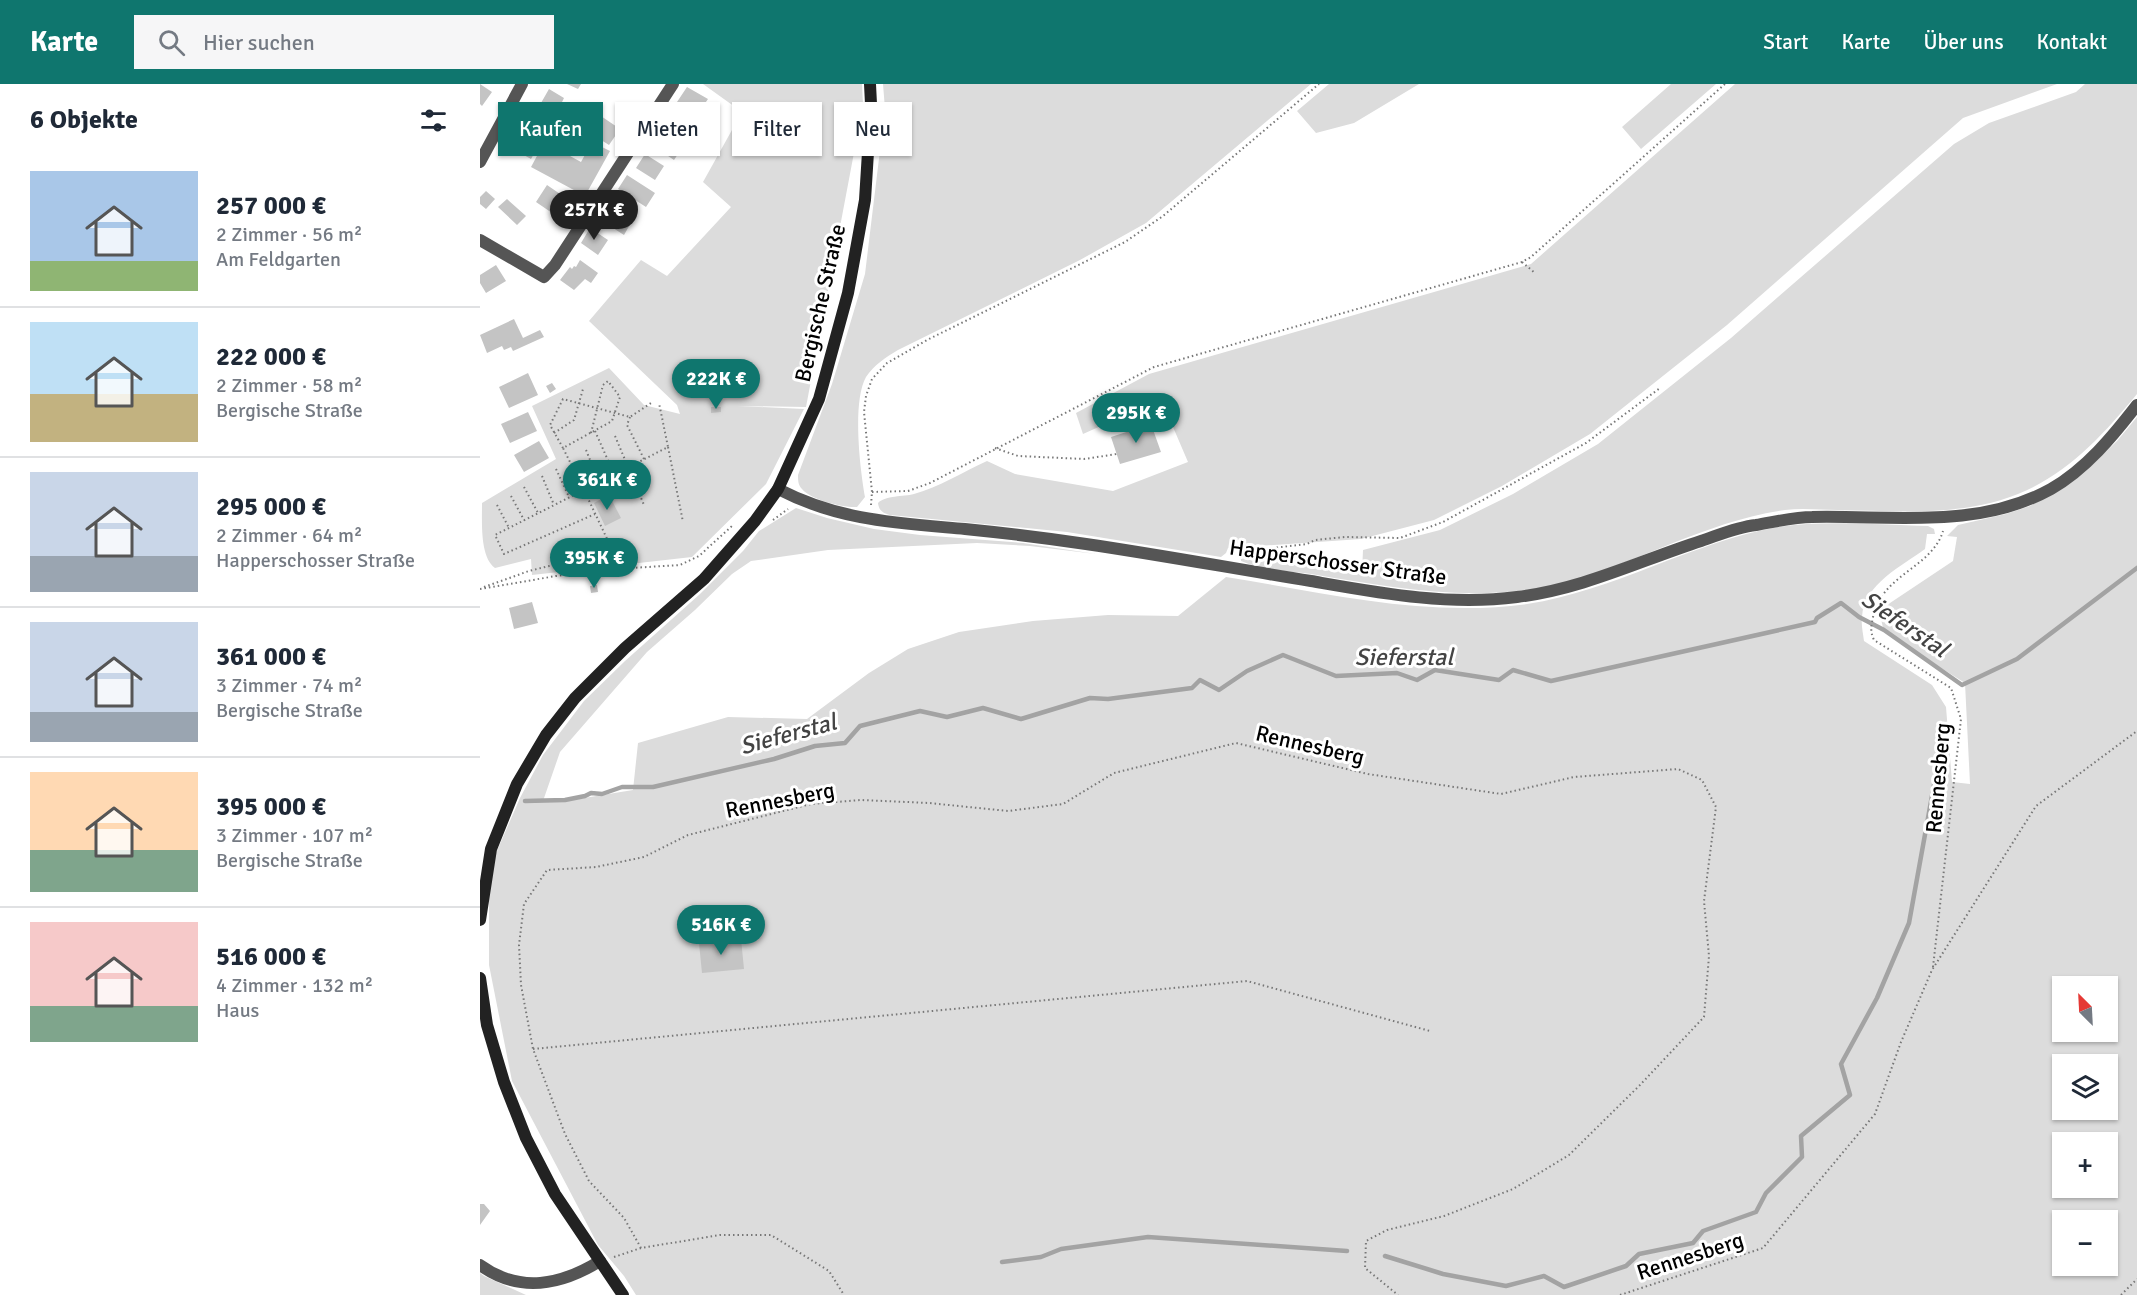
<!DOCTYPE html>
<html lang="de">
<meta charset="utf-8">
<style>
body{margin:0;font-family:Signika,sans-serif;background:#f6f6f7;color:#1f2937;height:100vh;display:flex;flex-direction:column;font-size:22px;white-space:nowrap}
*{box-sizing:border-box;margin:0}
p{font-size:20px;color:#747a83}
.icon{flex:none;width:33px;height:33px;fill:none;stroke:currentColor;stroke-width:2;stroke-linecap:round;stroke-linejoin:round}
.map{position:relative;flex:1;overflow:hidden}
.drawer{display:flex;flex-direction:column;background:#fff;width:480px}
.drawer>*{flex:none}
.guide{position:absolute;left:18px;top:18px;width:570px;height:54px;display:flex;gap:12px}
.needle{width:39px;rotate:336deg}
.controls{position:absolute;left:1572px;top:892px;display:grid;gap:12px}
.controls a{display:grid;place-items:center;width:66px;height:66px;border-radius:0px;background:#fff;box-shadow:0 2px 4px #0004;font-size:30px}
.price{position:absolute;translate:-50% -51px;padding:0 14px;border-radius:21px;background:#0f766e;color:#fff;font-size:20px;line-height:39px;filter:drop-shadow(0 2px 3px #0008)}
.price::after{content:'';position:absolute;left:50%;top:36px;width:18px;height:14px;margin-left:-9px;background:inherit;clip-path:polygon(0 0,100% 0,50% 100%)}
.price.selected{background:#222;color:#fff}
ul{padding:0;list-style:none}
li{display:flex;align-items:center;gap:18px;height:150px;padding:0 30px}
li+li{border-top:2px solid #e0e1e3}
li span{display:grid;place-items:center;flex:none;width:168px;height:120px;border-radius:0px;color:#555}
li>.icon{margin-inline-start:auto}
span .icon{width:72px;height:72px;fill:#fffc;stroke-width:1}
li b{font-size:26px}
h2{display:flex;justify-content:space-between;align-items:center;height:72px;padding:0 30px;font-size:26px}
.tag{padding:0 21px;border-radius:0px;background:#fff;box-shadow:0 2px 4px #0004;font-size:21px;line-height:54px}
.tag.selected{background:#0f766e;color:#fff}
header{display:flex;align-items:center;gap:36px;box-sizing:border-box;height:84px;padding:0 30px;background:#0f766e;color:#fff}
header strong{font-size:28px}
nav{display:flex;gap:33px;margin-inline-start:auto;font-size:21px}
.search{width:420px;height:54px;background:#f6f6f7;display:flex;align-items:center;gap:15px;box-sizing:border-box;padding:0 21px;border-radius:0px;color:#747a83;font-size:22px}
main{display:flex;flex:1;min-height:0}
.map>svg:first-child{display:block}
.green{fill:#dcdcdc;fill-rule:evenodd}
.lines{fill:none;stroke-linecap:round;stroke-linejoin:round}
.stream{stroke:#a3a3a3;stroke-width:4.5}
.building{fill:#c4c4c4}
.path{stroke:#777;stroke-width:2;stroke-dasharray:1.5 3;stroke-linecap:butt}
.minor{stroke:#555;stroke-width:12}
.tertiary{stroke:#555;stroke-width:12}
.secondary{stroke:#222;stroke-width:12}
.labels{text-anchor:middle;dominant-baseline:central;stroke-width:6;stroke-linejoin:round;paint-order:stroke}
.street-label{font-size:22px;fill:#000;stroke:#fff}
.water-label{font-size:24px;font-style:italic;fill:#444;stroke:#fff}
</style>
<header>
<strong>Karte</strong>
<div class="search"><svg class="icon" aria-label="search" viewBox="0 0 24 24"><circle cx="10" cy="10" r="6"/><path d="M15 15l6 6"/></svg>Hier suchen</div>
<nav><a>Start</a><a>Karte</a><a>Über uns</a><a>Kontakt</a></nav>
</header>
<main>
<section class="drawer">
<h2>6 Objekte<svg class="icon" aria-label="filters" viewBox="0 0 24 24"><path d="M4 7h16M4 17h16"/><circle cx="9" cy="7" r="2"/><circle cx="15" cy="17" r="2"/></svg></h2>
<ul>
<li><span style="background:linear-gradient(#a9c7e8 75%,#8fb573 0)"><svg class="icon" aria-label="home" viewBox="0 0 24 24"><path d="M3 11l9-7 9 7M6 9v11h12V9"/></svg></span><div><b>257 000 €</b><p>2 Zimmer · 56 m²</p><p>Am Feldgarten</p></div></li>
<li><span style="background:linear-gradient(#bfe0f5 60%,#c2b280 0)"><svg class="icon" aria-label="home" viewBox="0 0 24 24"><path d="M3 11l9-7 9 7M6 9v11h12V9"/></svg></span><div><b>222 000 €</b><p>2 Zimmer · 58 m²</p><p>Bergische Straße</p></div></li>
<li><span style="background:linear-gradient(#c9d6e8 70%,#9aa5b1 0)"><svg class="icon" aria-label="home" viewBox="0 0 24 24"><path d="M3 11l9-7 9 7M6 9v11h12V9"/></svg></span><div><b>295 000 €</b><p>2 Zimmer · 64 m²</p><p>Happerschosser Straße</p></div></li>
<li><span style="background:linear-gradient(#c9d6e8 75%,#9aa5b1 0)"><svg class="icon" aria-label="home" viewBox="0 0 24 24"><path d="M3 11l9-7 9 7M6 9v11h12V9"/></svg></span><div><b>361 000 €</b><p>3 Zimmer · 74 m²</p><p>Bergische Straße</p></div></li>
<li><span style="background:linear-gradient(#ffd9b3 65%,#7fa58c 0)"><svg class="icon" aria-label="home" viewBox="0 0 24 24"><path d="M3 11l9-7 9 7M6 9v11h12V9"/></svg></span><div><b>395 000 €</b><p>3 Zimmer · 107 m²</p><p>Bergische Straße</p></div></li>
<li><span style="background:linear-gradient(#f6c9c9 70%,#7fa58c 0)"><svg class="icon" aria-label="home" viewBox="0 0 24 24"><path d="M3 11l9-7 9 7M6 9v11h12V9"/></svg></span><div><b>516 000 €</b><p>4 Zimmer · 132 m²</p><p>Haus</p></div></li>
</ul>
</section>
<div class="map">
<svg width="1657" height="1211" viewBox="0 0 1657 1211">
<rect width="100%" height="100%" fill="#fff"/>
<path class="green" d="M223,0H382L383,21L326,323L257,322L324,325L286,400L212,473L52,491L51,475L15,484C0,473 2,440 2,419L76,375L52,322L129,284L164,321L200,330L197,321L109,237L161,176L187,192L251,123L223,98L262,28Z
M403,0H831L666,139L600,176L418,266C406,273 394,281 386,293C372,318 380,385 385,413L377,423C364,424 331,416 322,405C318,401 318,396 318,391L352,300L385,190L405,25Z
M849,0H939L874,39L836,49L817,27Z
M1191,0H1236L1161,65L1142,43Z
M1255,0H1577L1483,34L1247,241L1110,350L1022,402L954,436L881,455L748,464L746,469L741,473L587,448L410,431C403,429 399,427 398,419C406,411 423,413 434,410C459,403 483,388 507,377L535,390L633,407L708,378L681,315L603,350L596,329L669,290L1051,180Z
M1605,0H1657V310C1623,351 1588,390 1538,410C1481,433 1418,427 1358,426C1341,426 1323,424 1305,426C1227,437 1158,479 1083,499C1000,520 914,504 831,490C809,487 781,486 761,477V474L768,471L882,488L883,466L960,446L1033,410L1118,360L1251,254L1474,60L1509,39L1596,8Z
M1657,333V1211H156L144,1192L118,1161L32,997L9,881V785L40,714L63,671L104,617L145,577L220,510L263,467L279,447L316,424L347,434L394,445L440,451L543,459L616,470L550,462L497,459L348,466L271,477L252,490L215,526L167,568L80,668L63,717L98,715L153,706L158,659L248,633L327,635L389,589L428,565L479,548L553,537L628,531L698,532L746,493C845,509 947,534 1047,520C1134,507 1212,458 1298,443C1345,436 1400,441 1448,442L1454,445L1455,450H1447L1445,465C1422,482 1384,500 1382,533C1381,541 1383,549 1384,557L1452,601L1466,623L1472,698L1490,700L1485,599L1404,548L1401,535L1407,521L1473,477L1477,453L1467,452L1478,441L1526,430L1550,422L1578,406L1612,381L1637,357ZM1582,903H1628V948H1582ZM1582,981H1628V1026H1582ZM1582,1059H1628V1104H1582ZM1582,1137H1628V1182H1582Z
M0,1189L4,1192L46,1211H0Z"/>
<g class="lines">
<path class="stream" d="M45,717L85,716L105,712L111,709L122,710L142,703H173L294,675L335,662L365,659L380,642L440,627L467,633L503,624L541,635L610,614L628,615L712,604L720,596L739,606L767,587L803,571L856,592L917,589L937,596L955,586L1019,596L1033,586L1071,597L1335,538L1337,534L1361,519L1379,533L1404,546L1482,601L1537,575L1657,484
M905,1172L963,1190L1026,1202L1064,1192L1084,1203L1146,1182L1159,1170L1213,1159L1223,1147L1276,1128L1286,1109L1322,1073L1321,1052L1370,1011L1361,980L1397,914L1429,839L1465,640
M522,1178L561,1173L581,1165L668,1153L867,1167"/>
</g>
<path class="building" d="M0,0L12,8L2,22L0,20Z
M87,0H101L98,5Z
M207,3L228,15L213,37L193,24Z
M69,5L84,14L77,28L61,19Z
M118,30L140,45L129,61L107,47Z
M183,38L208,55L194,76L169,59Z
M45,44L63,54L51,75L33,65Z
M71,46L85,54L79,66L101,78L112,58L130,67L105,112L51,83Z
M165,70L184,82L175,96L156,84Z
M147,91L175,109L166,123L138,105Z
M67,101L86,114L75,131L56,118Z
M6,107L15,115L6,125L0,120V113Z
M27,115L46,132L37,141L18,123Z
M129,119L153,135L144,151L119,135Z
M110,144L128,156L118,171L101,159Z
M100,176L118,189L111,199L105,195L94,206L80,196L90,183L92,185L94,182L96,183Z
M16,181L26,197L6,209L0,199V191Z
M34,235L43,254L60,246L64,253L33,267L31,263L24,266L22,262L7,269L0,251Z
M48,289L58,311L29,324L19,303Z
M72,299L76,305L70,309L66,302Z
M231,323H241V328L231,329Z
M48,328L57,347L30,359L21,340Z
M671,340L681,368L640,380L631,353Z
M59,357L69,374L44,388L34,371Z
M129,411L141,434L125,442L114,419Z
M117,501L118,508L111,509L110,502Z
M52,518L58,539L34,545L29,524Z
M261,855L264,885L222,889L219,859Z
M0,1120H4L10,1127L0,1141Z"/>
<g class="lines">
<path class="path" d="M1042,178L1055,189
M150,333L147,341L164,375
M115,347L134,390
M74,349L94,336L103,305
M111,349L123,301L128,297L140,313L132,337L83,364L104,406L15,451L24,470L115,430
M135,352L164,421
M188,363L203,438
M83,364L70,341L83,315L150,333L171,319
M515,364L538,372L604,375L637,370
M106,366L119,398
M76,385L89,413
M62,392L74,421
M44,403L58,429
M392,408L428,407L450,399L674,283L1042,178L1051,173L1245,0
M133,409L155,399
M31,412L44,436
M17,421L29,444
M391,421L392,408L384,328L386,312L392,295L407,279L447,256L645,158L683,132L839,0
M293,436L308,425
M757,471L768,467L827,460L835,456L865,453L920,454L963,438L1106,359L1180,304
M4,503L49,487L117,470L124,466L129,459L104,406L188,363L179,319
M0,505L76,492L135,485L200,481L219,472L253,441
M1453,883L1481,635L1471,604L1394,556C1390,547 1391,543 1393,533C1402,490 1452,484 1463,447
M53,965L767,897L950,947
M161,1164L144,1134L109,1097L85,1050L53,965L41,901L39,861L44,820L67,786L116,783L164,773L208,751L331,720L381,716L449,719L528,727L583,720L634,689L756,659L888,690L1021,710L1094,693L1198,685L1222,696L1236,723L1224,817L1229,872L1224,933L1160,1001L1089,1071L1033,1105L964,1132L907,1146L886,1157L885,1184L918,1211
M134,1173L161,1164L240,1151H291L349,1187L364,1211
M1140,1211L1283,1164L1395,1030L1421,958L1452,886L1556,722L1657,647
M1641,1211L1657,1195"/>
<path class="minor" d="M0,78L42,0
M0,156L64,193L75,181L193,0
M0,1181C40,1210 81,1201 120,1177"/>
<path class="tertiary" d="M298,405C360,437 417,439 485,445C525,449 566,454 606,460C681,471 756,485 831,497C900,509 968,522 1037,513C1103,505 1159,477 1221,457C1239,451 1257,443 1276,441C1294,438 1314,433 1332,433C1412,431 1497,446 1571,405C1606,385 1633,352 1657,321"/>
<path class="secondary" d="M0,836L11,765L37,700L66,651L95,614L145,564L224,495L275,437L298,405L339,315L368,209L385,116L391,20L390,0
M0,894L7,941L24,998L46,1054L75,1110L143,1211"/>
</g>
<g class="labels">
<g class="street-label">
<text transform="translate(340 219) rotate(-77)">Bergische Straße</text>
<text transform="translate(858 478) rotate(8)">Happerschosser Straße</text>
<text transform="translate(830 661) rotate(13)">Rennesberg</text>
<text transform="translate(1458 694) rotate(-85)">Rennesberg</text>
<text transform="translate(300 716) rotate(-11)">Rennesberg</text>
<text transform="translate(1210 1172) rotate(-18)">Rennesberg</text>
</g>
<g class="water-label">
<text transform="translate(1425 540) rotate(34)">Sieferstal</text>
<text x="924" y="573">Sieferstal</text>
<text transform="translate(308 650) rotate(-15)">Sieferstal</text>
</g>
</g>
</svg>
<div class="controls">
<a><svg class="needle" viewBox="-14 -14 28 28"><path d="M0-13l5 13h-10z" fill="#e53935"/><path d="M0 13l5-13h-10z" fill="#747a83"/></svg></a>
<a><svg class="icon" aria-label="layers" viewBox="0 0 24 24"><path d="M12 4l9 5-9 5-9-5zM3 14l9 5 9-5"/></svg></a>
<a>+</a>
<a>−</a>
</div>
<b class="price selected" style="left:114px;top:157px">257K €</b>
<b class="price" style="left:236px;top:326px">222K €</b>
<b class="price" style="left:656px;top:360px">295K €</b>
<b class="price" style="left:127px;top:427px">361K €</b>
<b class="price" style="left:114px;top:505px">395K €</b>
<b class="price" style="left:241px;top:872px">516K €</b>
<div class="guide">
<a class="tag selected">Kaufen</a>
<a class="tag">Mieten</a>
<a class="tag">Filter</a>
<a class="tag">Neu</a>
</div>
</div>
</main>
